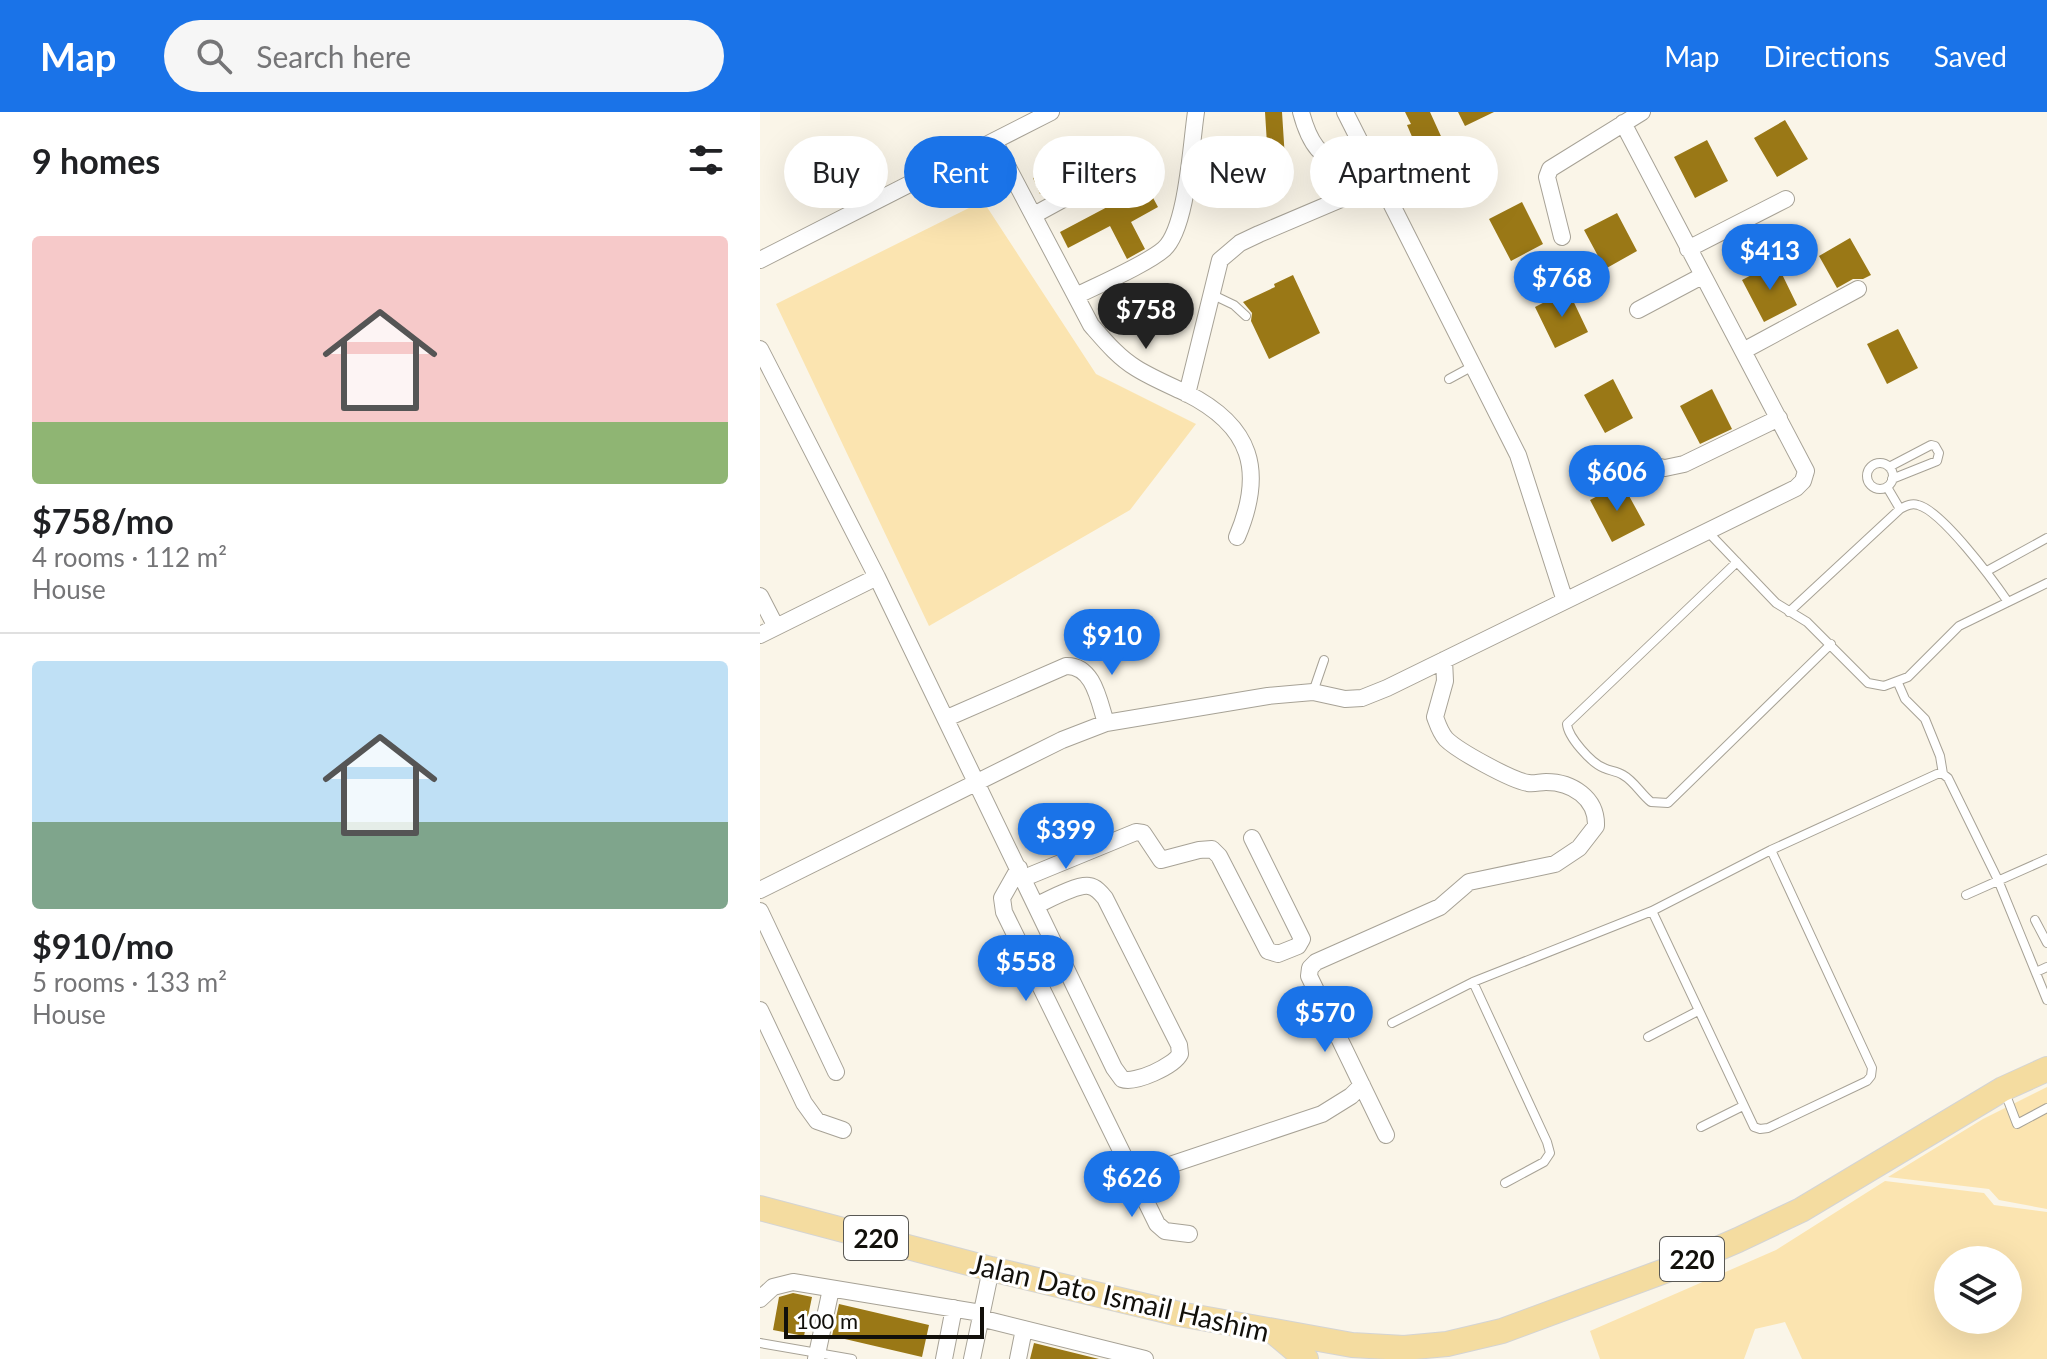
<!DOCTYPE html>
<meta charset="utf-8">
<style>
body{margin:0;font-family:Lato,sans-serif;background:#f6f6f6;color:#202124;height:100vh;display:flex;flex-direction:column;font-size:30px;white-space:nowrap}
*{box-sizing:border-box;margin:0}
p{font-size:26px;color:#757577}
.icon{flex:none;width:44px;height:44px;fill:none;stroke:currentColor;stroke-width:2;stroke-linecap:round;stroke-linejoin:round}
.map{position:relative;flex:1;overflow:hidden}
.panel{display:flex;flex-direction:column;background:#fff;width:760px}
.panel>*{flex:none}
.banner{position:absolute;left:24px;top:24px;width:760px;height:72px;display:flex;gap:16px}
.fabs{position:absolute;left:1174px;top:1134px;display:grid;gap:16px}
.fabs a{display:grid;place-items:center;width:88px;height:88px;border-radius:50%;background:#fff;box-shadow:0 8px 32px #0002;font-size:40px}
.scale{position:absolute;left:24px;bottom:20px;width:200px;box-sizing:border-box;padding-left:8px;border:4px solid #12100b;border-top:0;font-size:22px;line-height:28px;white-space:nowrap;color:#12100b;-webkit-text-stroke:6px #fff;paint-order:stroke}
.price{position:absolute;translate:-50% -68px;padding:0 18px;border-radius:28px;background:#1a73e8;color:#fff;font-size:26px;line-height:52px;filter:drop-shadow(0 2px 4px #0008)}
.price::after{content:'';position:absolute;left:50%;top:48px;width:24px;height:18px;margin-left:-12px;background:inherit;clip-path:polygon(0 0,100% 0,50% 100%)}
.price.current{background:#222;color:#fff}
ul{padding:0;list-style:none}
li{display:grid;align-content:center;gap:16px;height:424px;padding:0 32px}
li+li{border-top:2px solid #e0e0e0}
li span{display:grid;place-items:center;height:248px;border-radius:8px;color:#555}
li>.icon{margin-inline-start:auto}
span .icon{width:144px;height:144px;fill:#fffc;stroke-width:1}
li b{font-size:34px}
h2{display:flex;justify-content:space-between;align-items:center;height:96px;padding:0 32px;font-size:34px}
.pill{padding:0 28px;border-radius:36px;background:#fff;box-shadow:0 8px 32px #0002;font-size:28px;line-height:72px}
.pill.current{background:#1a73e8;color:#fff}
header{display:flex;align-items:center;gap:48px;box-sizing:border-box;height:112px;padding:0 40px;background:#1a73e8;color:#fff}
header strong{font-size:38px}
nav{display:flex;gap:44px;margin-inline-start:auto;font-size:28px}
.search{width:560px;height:72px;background:#f6f6f6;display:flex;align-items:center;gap:20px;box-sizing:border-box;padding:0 28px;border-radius:44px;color:#757577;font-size:30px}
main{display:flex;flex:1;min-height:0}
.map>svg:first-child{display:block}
.green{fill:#fbe4b0;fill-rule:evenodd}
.building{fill:#9a7816}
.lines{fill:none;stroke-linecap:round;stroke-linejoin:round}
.lane-casing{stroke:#a7a296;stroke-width:10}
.street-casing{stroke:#a7a296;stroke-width:18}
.primary-casing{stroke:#d4d4d3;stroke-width:26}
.lane{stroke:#fff;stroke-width:8}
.street{stroke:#fff;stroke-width:16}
.primary{stroke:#f4dca0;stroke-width:24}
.labels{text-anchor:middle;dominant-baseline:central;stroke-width:6;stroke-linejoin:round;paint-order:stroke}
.shield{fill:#fff;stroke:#595854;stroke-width:2}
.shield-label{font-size:26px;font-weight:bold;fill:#12100b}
.street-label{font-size:28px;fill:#12100b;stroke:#fff}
</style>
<header>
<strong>Map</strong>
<div class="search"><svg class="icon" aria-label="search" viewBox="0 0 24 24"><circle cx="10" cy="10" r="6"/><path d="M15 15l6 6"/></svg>Search here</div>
<nav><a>Map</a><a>Directions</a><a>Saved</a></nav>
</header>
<main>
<section class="panel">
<h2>9 homes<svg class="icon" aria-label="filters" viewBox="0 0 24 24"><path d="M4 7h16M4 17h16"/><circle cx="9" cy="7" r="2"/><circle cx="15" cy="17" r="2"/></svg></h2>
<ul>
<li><span style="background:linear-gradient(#f6c9c9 75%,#8fb573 0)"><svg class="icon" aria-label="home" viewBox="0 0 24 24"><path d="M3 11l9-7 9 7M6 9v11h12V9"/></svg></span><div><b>$758/mo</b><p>4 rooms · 112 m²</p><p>House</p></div></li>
<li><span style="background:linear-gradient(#bfe0f5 65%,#7fa58c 0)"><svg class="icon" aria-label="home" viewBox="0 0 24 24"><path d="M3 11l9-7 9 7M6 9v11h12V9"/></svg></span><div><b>$910/mo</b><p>5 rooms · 133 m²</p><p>House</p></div></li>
</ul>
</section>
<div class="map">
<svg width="1287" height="1247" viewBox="0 0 1287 1247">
<rect width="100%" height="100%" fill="#faf5e8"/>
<path class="green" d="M223,89L336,262L436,312L370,398L169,514L16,192Z
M1287,975V1097L1239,1088L1229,1077L1128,1065L1223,1007Z
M1125,1069L1224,1081L1234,1093L1287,1100V1247H1042L1025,1210L995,1217L984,1247H840L830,1219L1016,1138ZM1188,1148H1248V1208H1188Z"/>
<path class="building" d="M505,0H522L525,47L508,48Z
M645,0H670L685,33L680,35L685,47L670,54L663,39L659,41L647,13L651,12Z
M698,0H734L705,14Z
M1025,8L1048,47L1017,65L994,26Z
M947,28L968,69L935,86L914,45Z
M364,32L398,95L371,110L385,137L367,147L350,114L308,136L300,120L368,84L359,66V57L354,52H344L280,82L273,66L336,39L339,46Z
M762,90L783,132L751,149L729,107Z
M857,101L877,139L845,157L824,118Z
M1090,126L1111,163L1103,167H1093L1077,176L1059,144Z
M1016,150L1037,193L1004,210L982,168Z
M533,163L560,221L509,247L491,209L492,201L483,190L515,175L514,172Z
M808,178L828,220L795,236L775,195Z
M1138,217L1158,256L1127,272L1107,232Z
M853,267L873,306L845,321L824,283Z
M952,277L972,317L940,332L920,294Z
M862,371L885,413L852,430L830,388Z
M33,1181L52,1185L44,1224L13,1218L19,1185Z
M79,1192L169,1213L162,1245L72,1224Z
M274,1231L339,1247H270Z"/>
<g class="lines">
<g class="lane-casing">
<path id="lane" d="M451,182L474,193L486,204
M689,267L713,254
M1107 364a13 13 0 1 1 26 0a13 13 0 1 1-26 0Z
M1129,355L1171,333L1175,334L1179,341L1177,349L1132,367
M1127,375L1140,397
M948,420L1016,491L1047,510L1108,571L1124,574L1148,565L1199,514L1287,471
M977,450L807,612C808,625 831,651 844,656C850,659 857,659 863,663C874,669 881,682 891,690L908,691L1071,532
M1227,459L1287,426
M1029,500L1140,397C1146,394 1151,391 1158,393C1182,399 1233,468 1248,490
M1138,571L1145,587L1165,607L1180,644L1183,662L1188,666L1238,768L1287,888
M553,580L564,548
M1206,783L1287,747
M892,799L994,1015L1000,1017L1008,1016L1107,969L1111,964L1112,956L1011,738
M1275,808L1287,831
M1276,860L1287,855
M713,870L787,1030L790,1041L784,1050L745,1071
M632,911L713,870L892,799L1011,738L1177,662H1183
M888,925L938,899
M1244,978L1257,1012L1287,996
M941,1015L983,994
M0,1231L92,1247"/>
</g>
<g class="street-casing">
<path id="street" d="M541,0C546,19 556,48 580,48C588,48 598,45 606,43
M585,0L758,343L805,489
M234,29L331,213C345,229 358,245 376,256C392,266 409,273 426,281C492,314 505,359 477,425
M274,103L349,62
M802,125L787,65L790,57L882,0
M928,137L1026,87
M0,148L291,0
M316,184C338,173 387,152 404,137C427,116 431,33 436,0
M878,198L942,164
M0,237L117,465L354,956L362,967C375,972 414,954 420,942L419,933L345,786C341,781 336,775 329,774C317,772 288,788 277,793
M983,239L1098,177
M427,282L460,148L480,131L499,122L619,71
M890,353L905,356L924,352L1019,306
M0,484L16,515
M0,523L117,465
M187,606L306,554C334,553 339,590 346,611
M259,756L242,786L244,800L397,1112L405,1119L429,1122
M264,766L376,720L383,721L401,748L439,738L452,737L459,744L508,839L518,842L538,834L542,827L492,726
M0,778L302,628L346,611L508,584L553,580L585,587L602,586L627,576L1036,376L1043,369L1046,359L863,11
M0,799L76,960
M0,898L44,991L57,1009L83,1018
M626,1023L549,864L550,856L556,850L680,795L709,770L795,752L819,736L836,714C837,686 812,670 786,670C780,670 774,672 768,671C751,668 698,639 686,627C680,620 678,613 675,605L685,569L684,548
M374,1065L562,1002L591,984L602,973
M0,1187L13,1175L33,1170L221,1201
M220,1206L385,1247
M56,1247L71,1177
M184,1247L194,1196
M212,1247L231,1157
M258,1247L264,1217"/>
</g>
<g class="primary-casing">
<path id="primary" d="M0,1096L231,1157L419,1202L592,1233L644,1236L687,1232L742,1219L918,1154L978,1128L1041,1098L1243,977L1287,957
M515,1221L546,1247"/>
</g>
<use href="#lane" class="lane"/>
<use href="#street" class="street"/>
<use href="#primary" class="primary"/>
</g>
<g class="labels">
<g class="shield">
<rect x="84" y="1104" width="64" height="44" rx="6"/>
<rect x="900" y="1125" width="64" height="44" rx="6"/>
</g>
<g class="shield-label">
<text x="116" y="1126">220</text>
<text x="932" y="1147">220</text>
</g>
<g class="street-label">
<text transform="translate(360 1185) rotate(13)">Jalan Dato Ismail Hashim</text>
</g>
</g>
</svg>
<div class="fabs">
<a><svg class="icon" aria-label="layers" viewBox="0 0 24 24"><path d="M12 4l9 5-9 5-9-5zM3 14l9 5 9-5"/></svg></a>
</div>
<div class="scale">100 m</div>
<b class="price" style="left:1010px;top:180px">$413</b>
<b class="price" style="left:802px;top:207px">$768</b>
<b class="price current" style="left:386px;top:239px">$758</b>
<b class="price" style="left:857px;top:401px">$606</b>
<b class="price" style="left:352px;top:565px">$910</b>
<b class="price" style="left:306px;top:759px">$399</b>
<b class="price" style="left:266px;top:891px">$558</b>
<b class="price" style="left:565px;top:942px">$570</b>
<b class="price" style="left:372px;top:1107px">$626</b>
<div class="banner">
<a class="pill">Buy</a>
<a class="pill current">Rent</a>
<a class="pill">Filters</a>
<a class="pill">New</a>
<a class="pill">Apartment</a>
</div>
</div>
</main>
